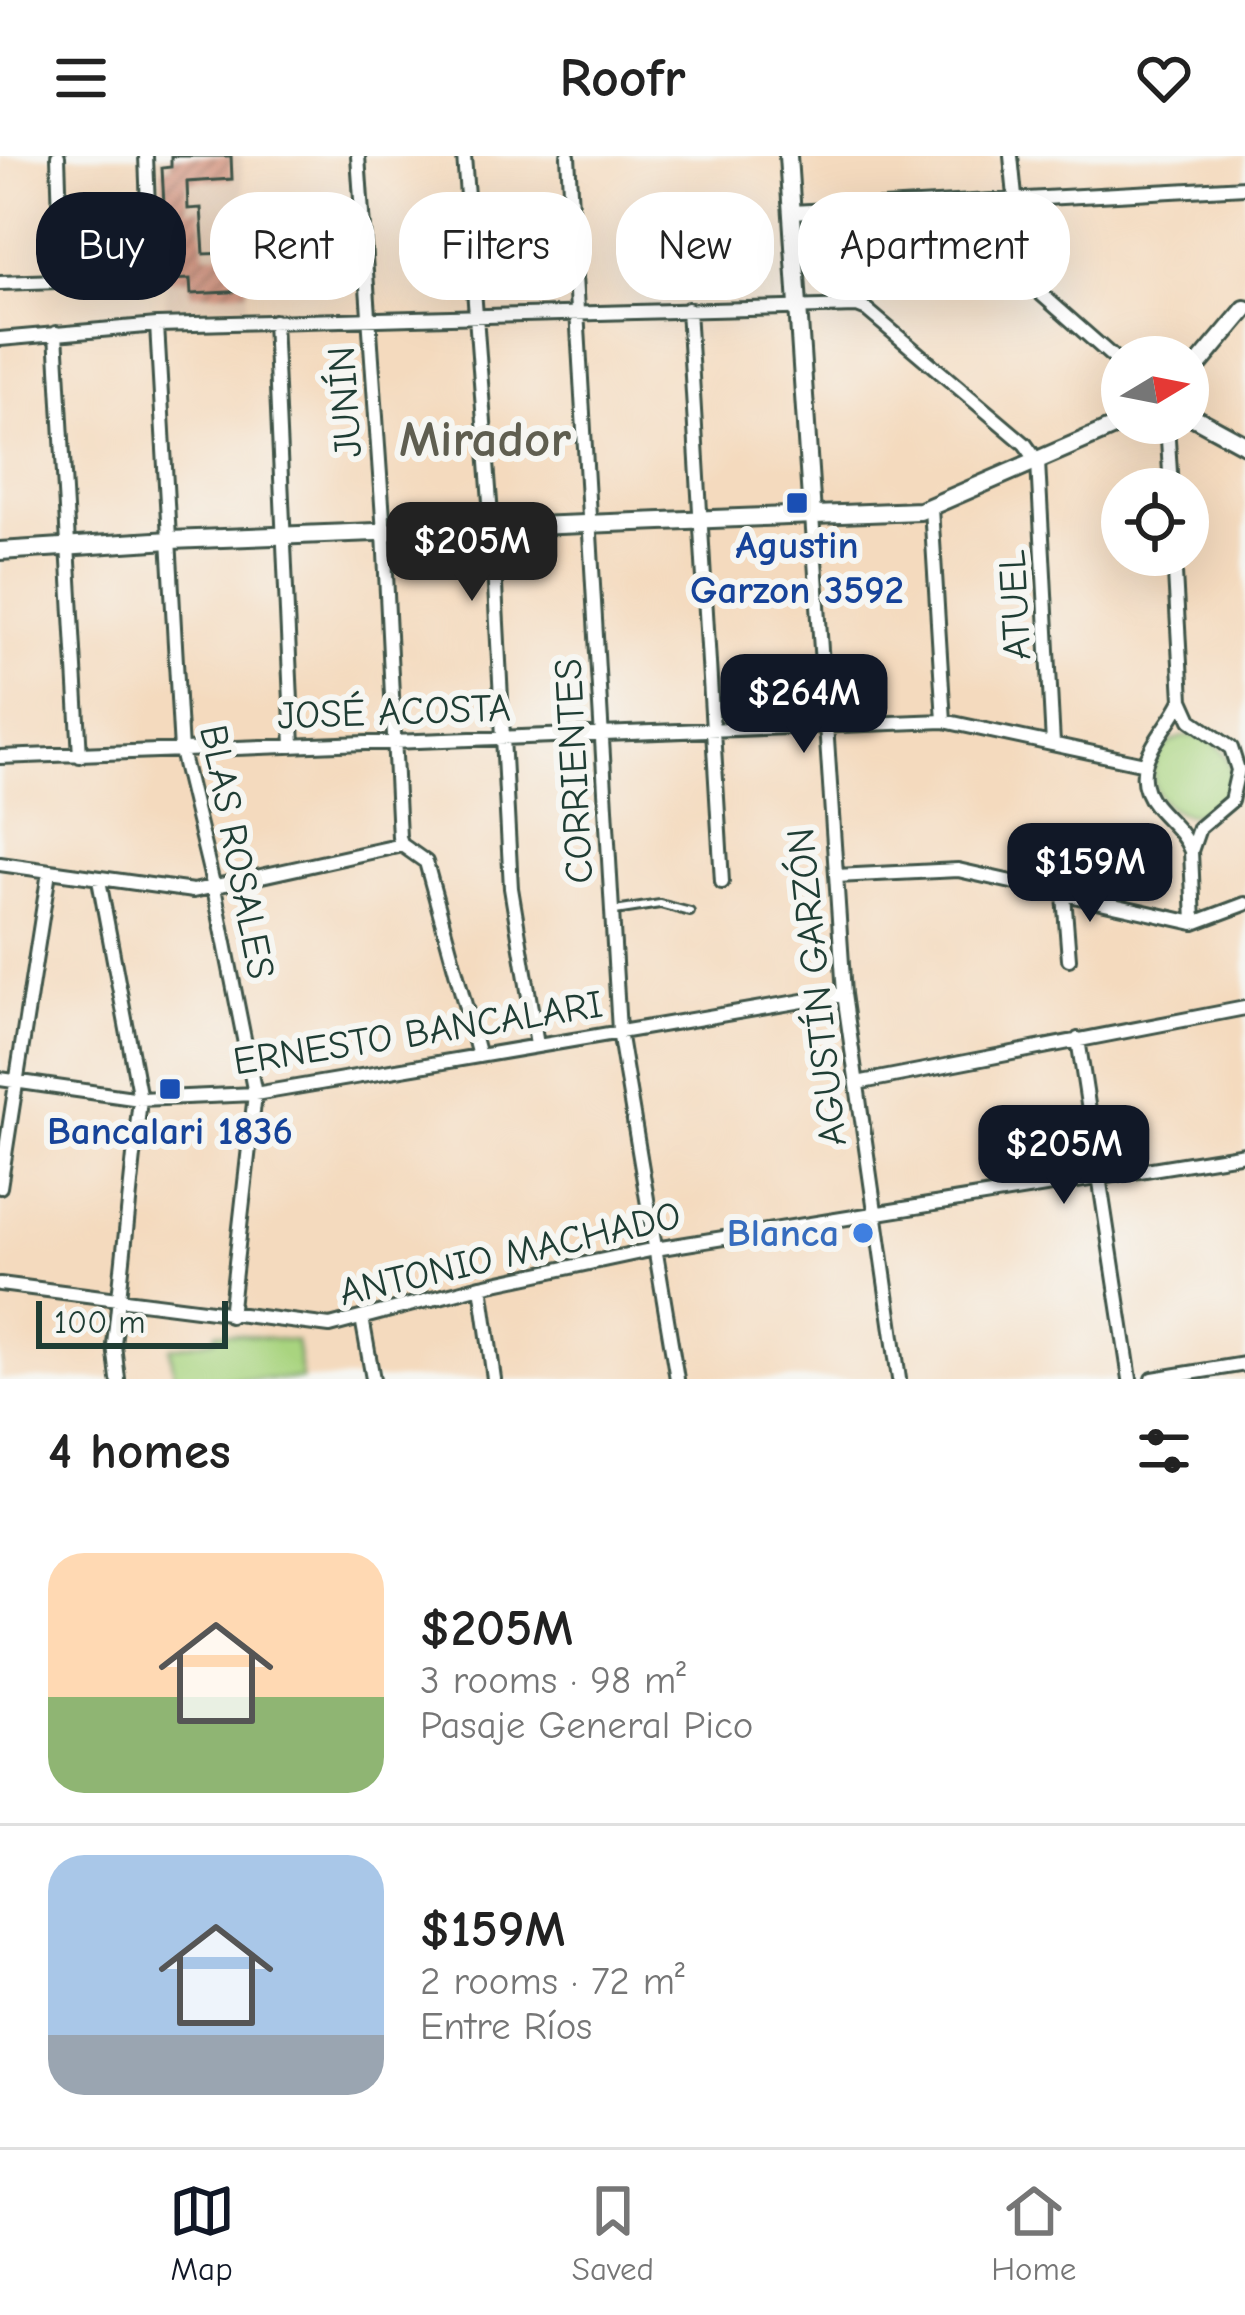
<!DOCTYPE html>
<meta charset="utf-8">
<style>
body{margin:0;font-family:"Comic Neue",sans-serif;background:#f2f2f2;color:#222;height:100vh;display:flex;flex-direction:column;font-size:45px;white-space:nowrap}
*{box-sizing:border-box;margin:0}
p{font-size:39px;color:#767676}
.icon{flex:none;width:66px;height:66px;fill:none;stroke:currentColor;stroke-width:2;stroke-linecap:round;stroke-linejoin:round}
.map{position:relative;height:1223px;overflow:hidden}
.panel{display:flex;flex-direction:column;background:#fff;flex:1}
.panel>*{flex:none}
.hud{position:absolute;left:36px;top:36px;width:1173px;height:108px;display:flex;gap:24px}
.needle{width:78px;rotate:80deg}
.tools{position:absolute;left:1101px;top:180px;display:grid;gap:24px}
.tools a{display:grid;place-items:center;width:108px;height:108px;border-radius:50%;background:#fff;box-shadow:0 12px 48px #0002;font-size:60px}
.scale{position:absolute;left:36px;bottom:30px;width:192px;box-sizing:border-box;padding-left:12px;border:6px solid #1f3d34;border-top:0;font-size:33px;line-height:42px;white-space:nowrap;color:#1f3d34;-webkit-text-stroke:9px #f6f6f2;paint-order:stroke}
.price{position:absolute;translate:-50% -102px;padding:0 27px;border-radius:24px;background:#111827;color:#fff;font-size:39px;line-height:78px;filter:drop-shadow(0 3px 6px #0008)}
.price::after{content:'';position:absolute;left:50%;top:72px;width:36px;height:27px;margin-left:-18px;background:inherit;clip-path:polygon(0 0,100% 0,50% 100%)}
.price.active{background:#222;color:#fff}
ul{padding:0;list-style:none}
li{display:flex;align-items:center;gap:36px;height:300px;padding:0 48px}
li+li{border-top:3px solid #e0e0e0}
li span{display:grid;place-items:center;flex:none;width:336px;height:240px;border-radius:36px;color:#555}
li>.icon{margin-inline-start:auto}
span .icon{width:144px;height:144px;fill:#fffc;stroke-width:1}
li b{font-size:51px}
h2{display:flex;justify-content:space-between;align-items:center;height:144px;padding:0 48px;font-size:51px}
.chip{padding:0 42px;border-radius:48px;background:#fff;box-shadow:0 12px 48px #0002;font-size:42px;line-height:108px}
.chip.active{background:#111827;color:#fff}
header{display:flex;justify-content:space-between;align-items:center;height:156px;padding:0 48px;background:#fff;font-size:54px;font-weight:800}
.tabs{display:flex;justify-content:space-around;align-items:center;height:168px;border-top:3px solid #e0e0e0;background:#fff;font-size:33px;color:#767676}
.tabs a{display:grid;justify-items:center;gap:6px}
.tabs .active{color:#111827}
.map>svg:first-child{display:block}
.built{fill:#e4ccb5}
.green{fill:#a9d47f;stroke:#64885a;stroke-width:3}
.building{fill:url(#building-hatch)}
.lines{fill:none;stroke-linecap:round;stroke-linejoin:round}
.lane-casing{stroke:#3f5549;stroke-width:12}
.street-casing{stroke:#3f5549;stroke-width:18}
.secondary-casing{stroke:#3f5549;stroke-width:22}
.lane{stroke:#fff;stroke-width:6}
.street{stroke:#fff;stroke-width:12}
.secondary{stroke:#fff;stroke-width:16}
.transit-dot{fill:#1a4fb4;stroke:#f6f6f2;stroke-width:4.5}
.shop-dot{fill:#3f7fe0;stroke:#f6f6f2;stroke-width:4.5}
.labels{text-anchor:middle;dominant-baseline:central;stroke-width:12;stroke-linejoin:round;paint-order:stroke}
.street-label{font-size:39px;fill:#1f3d34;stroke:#f6f6f2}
.transit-label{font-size:39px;font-weight:bold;fill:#164399;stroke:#f6f6f2}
.shop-label{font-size:39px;font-weight:bold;fill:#366cbe;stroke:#f6f6f2;text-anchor:end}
.district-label{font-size:51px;font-weight:bold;fill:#5f5e50;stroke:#f6f6f2}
</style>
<header><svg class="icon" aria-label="menu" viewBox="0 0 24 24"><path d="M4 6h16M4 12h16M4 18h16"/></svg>Roofr<svg class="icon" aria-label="heart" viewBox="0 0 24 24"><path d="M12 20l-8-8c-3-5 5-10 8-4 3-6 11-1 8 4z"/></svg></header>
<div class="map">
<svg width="1245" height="1223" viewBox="0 0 1245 1223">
<defs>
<pattern id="building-hatch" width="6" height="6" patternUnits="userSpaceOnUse" patternTransform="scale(3)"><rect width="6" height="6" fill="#d59a85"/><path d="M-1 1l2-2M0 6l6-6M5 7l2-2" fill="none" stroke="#ac7f6e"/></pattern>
</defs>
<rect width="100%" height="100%" fill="#f6f6f2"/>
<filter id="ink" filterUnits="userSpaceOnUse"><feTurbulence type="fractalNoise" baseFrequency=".00833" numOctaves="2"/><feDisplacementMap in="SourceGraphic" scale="24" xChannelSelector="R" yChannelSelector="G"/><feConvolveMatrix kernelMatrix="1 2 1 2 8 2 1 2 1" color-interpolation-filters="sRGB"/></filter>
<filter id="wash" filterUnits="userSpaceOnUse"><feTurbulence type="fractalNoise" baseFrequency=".004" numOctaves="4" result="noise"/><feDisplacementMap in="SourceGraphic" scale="48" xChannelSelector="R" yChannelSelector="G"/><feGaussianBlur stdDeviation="2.7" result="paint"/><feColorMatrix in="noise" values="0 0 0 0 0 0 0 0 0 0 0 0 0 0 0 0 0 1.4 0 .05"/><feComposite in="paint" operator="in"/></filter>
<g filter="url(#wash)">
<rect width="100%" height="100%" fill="#f4dabe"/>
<path class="built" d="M159,0H242L248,149L166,154Z"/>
<path class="green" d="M1153 619a39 39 0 1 1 78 0a39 39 0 1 1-78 0Z
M216,1176L296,1185L302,1223H175L170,1192L215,1183Z"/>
<g id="blocks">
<path class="building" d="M171,0H231L232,23L187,26L188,53L201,52L204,98L231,97L232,119L246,118L247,135L191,138L190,123L168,124L162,12L171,11Z"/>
</g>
</g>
<g filter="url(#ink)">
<use href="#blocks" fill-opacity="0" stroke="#3f5549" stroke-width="3"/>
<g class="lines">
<g class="lane-casing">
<path id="lane" d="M615,755L660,748L690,756"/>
</g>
<g class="street-casing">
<path id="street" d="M146,0L151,128
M358,0L384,377L399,681L402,689L426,706L479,900
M464,0L492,373L511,732L537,889
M568,0L619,875L677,1223
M1011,0L1023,122L1122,209
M792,56L1245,31
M0,127L58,125L62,120L58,0
M688,153L722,726
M274,165L293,590
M157,169L181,595L214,732L255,938L230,1160
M56,177L80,600
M0,183L157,169L857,150L867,154L1025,288L1038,306L1053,588
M1167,267L1171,333
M931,352L944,565
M812,359L844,838L899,1223
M1174,399L1182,544L1191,564L1231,592L1238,614L1231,645L1199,672L1191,695C1183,675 1168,665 1155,649C1123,610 1167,577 1182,544
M0,601L944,565L1145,608
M1191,695L1194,767
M0,708L193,735L402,689
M836,720L958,714L1194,767L1245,748
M99,724L140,943L114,1189L118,1223
M1064,739L1069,803
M1078,883L1130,1223
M0,923L140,943L255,938L844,838
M857,927L1245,852
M0,1031L49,716
M0,1128L330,1170L481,1130L655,1093L1245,998
M481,1130L494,1223
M362,1162L373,1223
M1153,1223L1245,1208"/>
</g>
<g class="secondary-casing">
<path id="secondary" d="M788,0L812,359
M1188,221L1245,153
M1188,258L1245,289
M0,395L170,384L920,355L1123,267"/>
</g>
<use href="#lane" class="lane"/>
<use href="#street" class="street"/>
<use href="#secondary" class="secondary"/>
</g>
</g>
<g class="transit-dot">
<rect x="785" y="335" width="24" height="24" rx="6"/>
<rect x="158" y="921" width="24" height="24" rx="6"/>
</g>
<circle class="shop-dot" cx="863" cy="1077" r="12"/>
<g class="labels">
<g class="street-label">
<text transform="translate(345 246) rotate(-94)">JUNÍN</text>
<text transform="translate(1015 449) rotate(-93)">ATUEL</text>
<text transform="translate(394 556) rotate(-2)">JOSÉ ACOSTA</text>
<text transform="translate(574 615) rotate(-93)">CORRIENTES</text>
<text transform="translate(237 696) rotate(79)">BLAS ROSALES</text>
<text transform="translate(817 831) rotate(-96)">AGUSTÍN GARZÓN</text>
<text transform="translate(418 877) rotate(-9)">ERNESTO BANCALARI</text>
<text transform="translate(510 1098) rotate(-13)">ANTONIO MACHADO</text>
</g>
<g class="transit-label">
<text x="797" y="389">Agustin<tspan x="797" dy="45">Garzon 3592</tspan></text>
<text x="170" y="975">Bancalari 1836</text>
</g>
<g class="shop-label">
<text x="839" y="1077">Blanca</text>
</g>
<g class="district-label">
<text x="485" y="283">Mirador</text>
</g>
</g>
</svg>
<div class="tools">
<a><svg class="needle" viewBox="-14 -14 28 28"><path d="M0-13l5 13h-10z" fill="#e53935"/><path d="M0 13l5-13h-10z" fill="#767676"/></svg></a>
<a><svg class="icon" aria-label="locate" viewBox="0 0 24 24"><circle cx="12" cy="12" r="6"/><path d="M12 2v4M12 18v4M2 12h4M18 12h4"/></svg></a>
</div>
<div class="scale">100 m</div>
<b class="price active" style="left:472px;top:448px">$205M</b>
<b class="price" style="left:804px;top:600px">$264M</b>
<b class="price" style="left:1090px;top:769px">$159M</b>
<b class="price" style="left:1064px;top:1051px">$205M</b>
<div class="hud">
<a class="chip active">Buy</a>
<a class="chip">Rent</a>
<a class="chip">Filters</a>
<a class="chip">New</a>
<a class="chip">Apartment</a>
</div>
</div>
<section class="panel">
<h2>4 homes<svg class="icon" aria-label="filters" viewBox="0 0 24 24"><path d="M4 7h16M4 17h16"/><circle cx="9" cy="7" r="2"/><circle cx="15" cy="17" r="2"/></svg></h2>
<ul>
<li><span style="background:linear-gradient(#ffd9b3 60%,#8fb573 0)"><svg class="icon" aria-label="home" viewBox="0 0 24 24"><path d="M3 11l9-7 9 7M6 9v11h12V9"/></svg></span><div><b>$205M</b><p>3 rooms · 98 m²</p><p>Pasaje General Pico</p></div></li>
<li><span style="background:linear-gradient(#a9c7e8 75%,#9aa5b1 0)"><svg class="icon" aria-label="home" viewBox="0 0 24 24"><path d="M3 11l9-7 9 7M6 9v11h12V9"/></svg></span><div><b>$159M</b><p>2 rooms · 72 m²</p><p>Entre Ríos</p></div></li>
</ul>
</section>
<nav class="tabs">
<a class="active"><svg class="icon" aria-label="map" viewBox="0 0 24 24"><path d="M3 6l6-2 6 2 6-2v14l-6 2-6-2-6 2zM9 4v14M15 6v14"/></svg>Map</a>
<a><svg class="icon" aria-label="saved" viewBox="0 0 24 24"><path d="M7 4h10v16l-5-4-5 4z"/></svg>Saved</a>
<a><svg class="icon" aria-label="home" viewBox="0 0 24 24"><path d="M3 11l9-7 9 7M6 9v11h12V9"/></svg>Home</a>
</nav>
